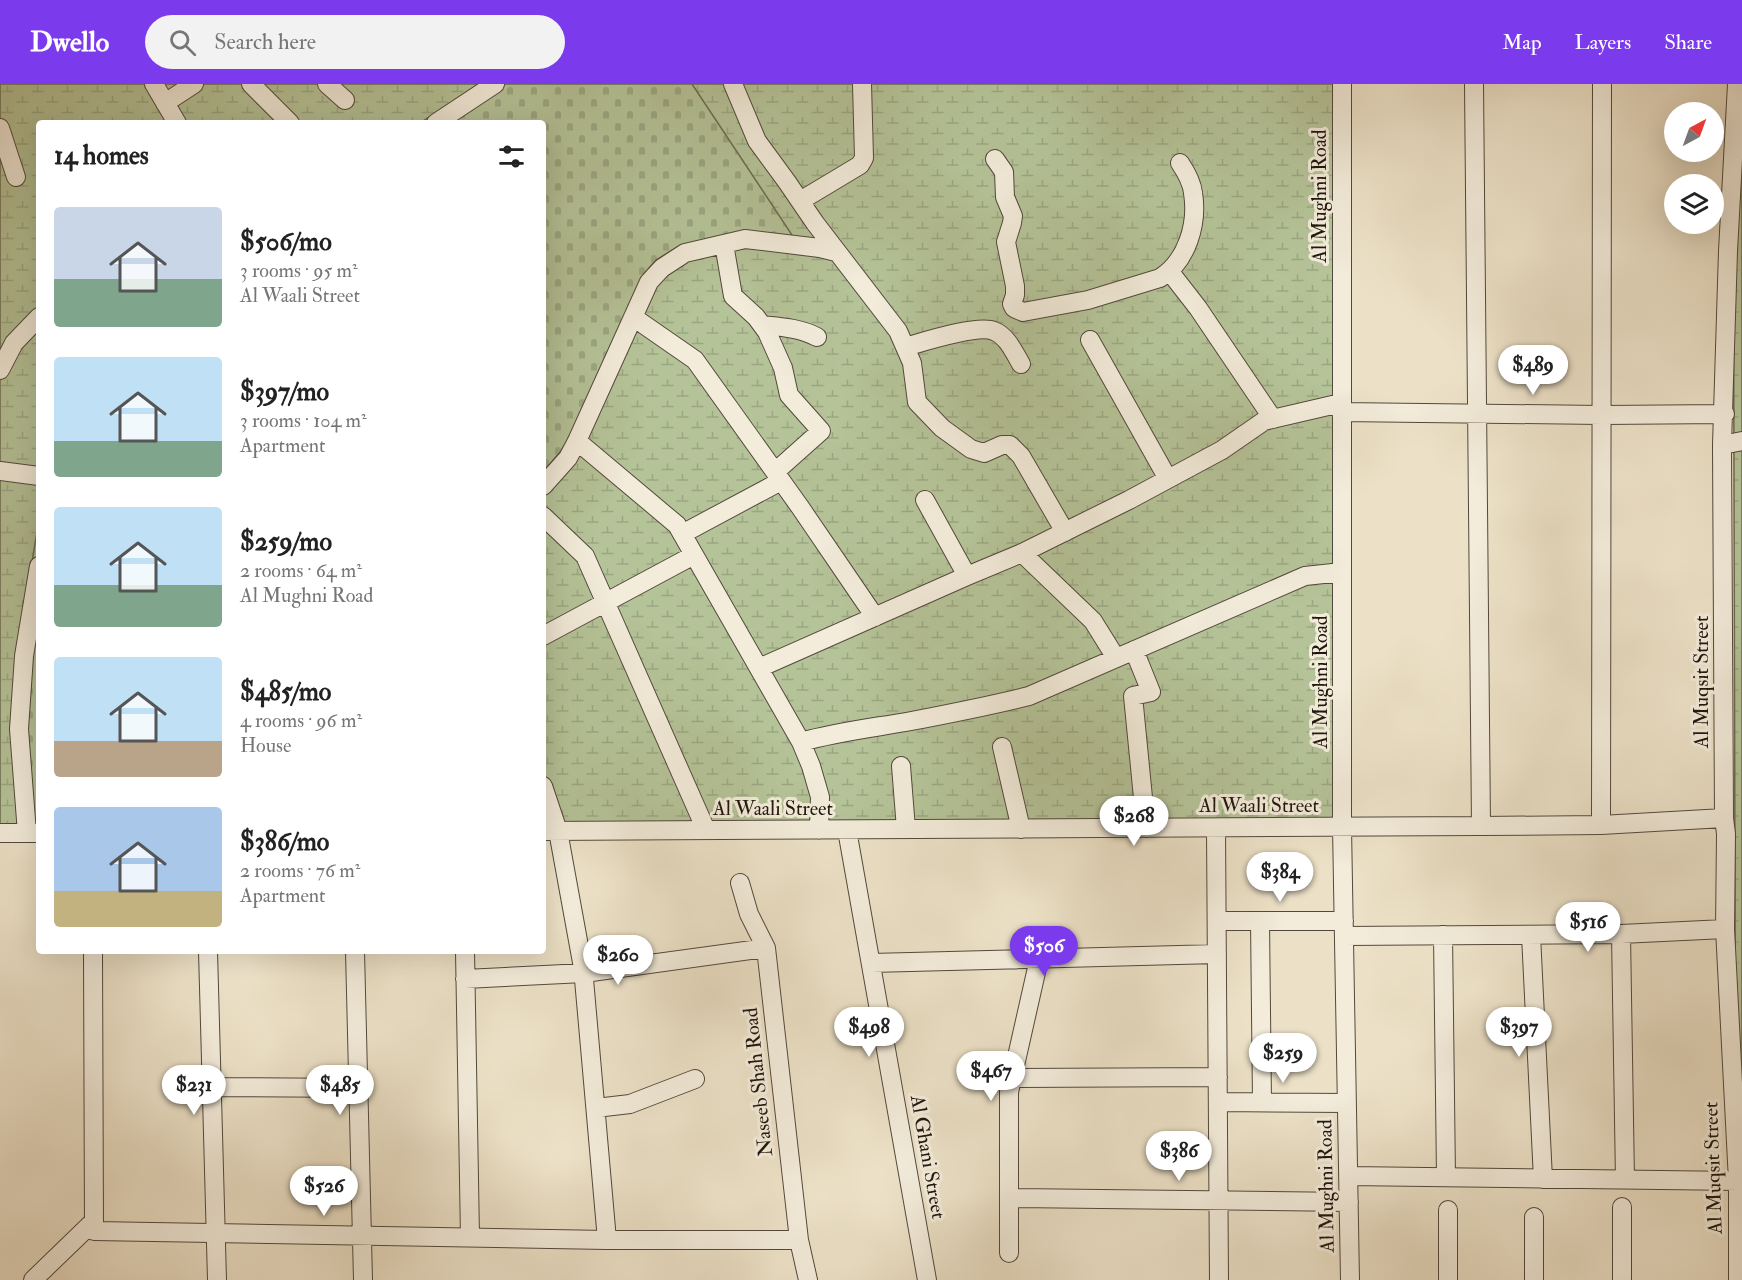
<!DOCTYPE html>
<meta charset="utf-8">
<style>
body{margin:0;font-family:"IM FELL Double Pica",serif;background:#f2f2f2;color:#222;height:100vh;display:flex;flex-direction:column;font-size:22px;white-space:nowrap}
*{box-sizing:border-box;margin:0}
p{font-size:20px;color:#767676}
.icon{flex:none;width:33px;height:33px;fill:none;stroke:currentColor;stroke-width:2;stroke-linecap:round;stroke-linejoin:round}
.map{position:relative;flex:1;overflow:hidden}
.drawer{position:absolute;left:36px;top:36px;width:510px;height:834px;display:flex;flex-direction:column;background:#fff;border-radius:6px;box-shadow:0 6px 24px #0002}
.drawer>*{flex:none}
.needle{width:39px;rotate:41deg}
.tools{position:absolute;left:1664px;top:18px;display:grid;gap:12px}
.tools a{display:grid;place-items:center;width:60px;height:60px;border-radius:50%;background:#fff;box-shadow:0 6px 24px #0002;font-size:30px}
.price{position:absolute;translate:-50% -51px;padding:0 14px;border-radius:21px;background:#fff;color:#222;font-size:20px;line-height:39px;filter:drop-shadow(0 2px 3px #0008)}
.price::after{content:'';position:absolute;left:50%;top:36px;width:18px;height:14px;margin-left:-9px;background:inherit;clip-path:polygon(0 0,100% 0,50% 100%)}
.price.on{background:#7c3aed;color:#fff}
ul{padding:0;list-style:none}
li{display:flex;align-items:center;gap:18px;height:150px;padding:0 18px}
li span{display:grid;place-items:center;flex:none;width:168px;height:120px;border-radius:6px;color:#555}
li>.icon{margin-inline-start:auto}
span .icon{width:72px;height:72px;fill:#fffc;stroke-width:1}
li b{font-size:26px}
h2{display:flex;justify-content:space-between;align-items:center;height:72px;padding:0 18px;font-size:26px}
header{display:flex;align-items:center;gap:36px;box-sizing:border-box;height:84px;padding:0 30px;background:#7c3aed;color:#fff}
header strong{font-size:28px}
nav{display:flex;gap:33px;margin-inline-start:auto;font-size:21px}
.search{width:420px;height:54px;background:#f2f2f2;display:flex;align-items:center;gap:15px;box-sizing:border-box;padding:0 21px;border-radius:33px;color:#767676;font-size:22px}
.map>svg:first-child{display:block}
.wetland{fill:url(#wetland-marsh);stroke:#6a6c52;stroke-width:1.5}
.cemetery{fill:url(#cemetery-stones);stroke:#6a6c52;stroke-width:1.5}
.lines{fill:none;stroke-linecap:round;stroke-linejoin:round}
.minor-casing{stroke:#52493c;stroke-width:20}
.minor{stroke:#f3ecdb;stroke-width:18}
.labels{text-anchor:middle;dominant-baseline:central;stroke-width:6;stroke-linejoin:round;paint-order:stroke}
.street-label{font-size:20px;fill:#1f160d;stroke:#f3ecdb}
</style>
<header>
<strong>Dwello</strong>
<div class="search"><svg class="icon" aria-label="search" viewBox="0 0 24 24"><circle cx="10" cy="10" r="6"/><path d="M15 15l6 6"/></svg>Search here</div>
<nav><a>Map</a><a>Layers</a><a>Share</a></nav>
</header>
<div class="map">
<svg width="1742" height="1196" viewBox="0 0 1742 1196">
<defs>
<pattern id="wetland-marsh" width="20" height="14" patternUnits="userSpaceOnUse" patternTransform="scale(1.5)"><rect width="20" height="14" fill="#b5c398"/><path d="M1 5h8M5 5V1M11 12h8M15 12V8" fill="none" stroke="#9ba782"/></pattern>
<pattern id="cemetery-stones" width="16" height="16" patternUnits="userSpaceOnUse" patternTransform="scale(1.5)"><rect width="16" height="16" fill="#b5c398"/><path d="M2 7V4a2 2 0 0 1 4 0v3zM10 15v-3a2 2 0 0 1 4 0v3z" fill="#9ba782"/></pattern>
</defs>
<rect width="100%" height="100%" fill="#ece1c7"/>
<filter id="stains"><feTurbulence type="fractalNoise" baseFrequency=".00333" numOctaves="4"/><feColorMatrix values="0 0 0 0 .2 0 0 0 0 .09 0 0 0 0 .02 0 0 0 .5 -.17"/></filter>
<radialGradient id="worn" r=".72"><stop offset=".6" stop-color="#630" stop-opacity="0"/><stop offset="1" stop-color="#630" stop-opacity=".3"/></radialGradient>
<path class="wetland" d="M0,0H1342V743L543,748V39H39V750H0Z
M1733,0H1742V1196H1736Z"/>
<path class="cemetery" d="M479,0H692L794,154L739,148L679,162L656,176L643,191L571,350L561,367L543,388V39H420Z
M39,435V742H21L18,565Z"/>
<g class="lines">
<g class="minor-casing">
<path id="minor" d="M154,0L177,39
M251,0L290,39
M327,0L345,16
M733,0L757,57L787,98L815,139L898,247L912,279L917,318L942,344L971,365L984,369L1002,361H1010L1021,372L1065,448
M1342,0V743L1350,1196
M1474,0L1481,742
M1737,0L1728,167L1722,361L1724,734L1726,750L1725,845L1738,1097V1196
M165,19L194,0
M436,39L495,0
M0,44L16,93
M995,75L1004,88L1005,113L1013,132L1012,139L1006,158L1015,202V211L1012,220L1014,224L1023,228L1088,216L1160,194C1187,177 1198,140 1193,109C1192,98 1186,88 1180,79
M800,117L860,81L864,74L862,0
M724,160L733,212L756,233L767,248L783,284L789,311L821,347L775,388
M1170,188L1198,224L1273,335
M633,233L695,276L800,423L875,533
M762,241C781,243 800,244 817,253
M1090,256L1168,395
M905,263C923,258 978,240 994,247C1007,252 1014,268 1021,280
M0,286L14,259L39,233
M1341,328L1602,331L1725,330
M577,357L677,441L801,658L811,682L820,713L819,746
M1722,361L1742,357
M0,387L39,392
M543,402L568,374L577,357L649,198L662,184L685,169L745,155L820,164L836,168
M925,416L967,492
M543,432L585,472L706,746
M682,450L781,397
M1022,469L1093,537L1116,574
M543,552L694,471
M1134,566L1151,608L1133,612L1146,744
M759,584L967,492L1022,469L1129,416L1222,366L1264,337L1341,319
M801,658C836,648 871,644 906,638C948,630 989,622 1029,612L1305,492L1342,488
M1002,663L1021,745
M901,682L906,745
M543,702L558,747L583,884L607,1156
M1601,741L1602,0
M1216,744L1219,1196
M847,746L927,1196
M543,747L1481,742L1601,741L1724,734
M0,749H37
M27,749L19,645L24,572L39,482
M740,799L749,830L766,864L799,1156L808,1196
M1217,837H1344
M1260,837L1262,1018
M1621,850L1725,845
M1443,851L1446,1093
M1531,851L1543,1095
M1344,852L1621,850L1625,1096
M93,867L94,1147L607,1156H799
M208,867L217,1196
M355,867L363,1196
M465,867L470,1153
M871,879L1217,870
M465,895L584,889L766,864
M1012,994L1218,993
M211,1003L358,1004
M1218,1018L1347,1019
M596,1024L630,1020L695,995
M1348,1092L1738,1097
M1009,1114L1349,1118
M1448,1126V1196
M1534,1133V1196
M1009,1169V1008L1039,875
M33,1196L94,1137
M1622,1196V1123"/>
</g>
<use href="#minor" class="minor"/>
</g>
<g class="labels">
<g class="street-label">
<text transform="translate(1319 112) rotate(-90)">Al Mughni Road</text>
<text transform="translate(1320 598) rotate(-90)">Al Mughni Road</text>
<text transform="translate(1701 598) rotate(-90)">Al Muqsit Street</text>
<text x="1259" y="721">Al Waali Street</text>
<text x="773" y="724">Al Waali Street</text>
<text transform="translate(758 998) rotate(-96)">Naseeb Shah Road</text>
<text transform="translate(928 1073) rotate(80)">Al Ghani Street</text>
<text transform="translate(1713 1084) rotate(-92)">Al Muqsit Street</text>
<text transform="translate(1326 1102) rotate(-91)">Al Mughni Road</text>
</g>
</g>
<rect width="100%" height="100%" filter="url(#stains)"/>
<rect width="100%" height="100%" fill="url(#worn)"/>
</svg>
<div class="tools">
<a><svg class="needle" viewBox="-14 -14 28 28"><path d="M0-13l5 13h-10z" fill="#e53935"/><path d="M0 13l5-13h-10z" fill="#767676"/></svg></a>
<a><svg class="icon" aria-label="layers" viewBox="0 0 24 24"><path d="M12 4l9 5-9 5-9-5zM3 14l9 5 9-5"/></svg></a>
</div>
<b class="price" style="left:1533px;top:312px">$489</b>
<b class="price" style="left:1134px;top:763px">$268</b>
<b class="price" style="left:1280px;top:819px">$384</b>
<b class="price" style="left:1588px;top:869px">$516</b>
<b class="price on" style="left:1044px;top:893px">$506</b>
<b class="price" style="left:618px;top:902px">$260</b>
<b class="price" style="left:869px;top:974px">$498</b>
<b class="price" style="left:1519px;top:974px">$397</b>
<b class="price" style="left:1283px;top:1000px">$259</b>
<b class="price" style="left:991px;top:1018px">$467</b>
<b class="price" style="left:194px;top:1032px">$231</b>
<b class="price" style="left:340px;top:1032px">$485</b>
<b class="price" style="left:1179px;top:1098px">$386</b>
<b class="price" style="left:324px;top:1133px">$526</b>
<section class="drawer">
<h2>14 homes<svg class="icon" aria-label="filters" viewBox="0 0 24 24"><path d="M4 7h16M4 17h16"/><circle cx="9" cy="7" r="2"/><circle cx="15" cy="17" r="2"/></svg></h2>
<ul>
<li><span style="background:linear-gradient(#c9d6e8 60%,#7fa58c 0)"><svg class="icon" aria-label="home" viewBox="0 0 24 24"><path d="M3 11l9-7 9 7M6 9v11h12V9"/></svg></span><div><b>$506/mo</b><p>3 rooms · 95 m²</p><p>Al Waali Street</p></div></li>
<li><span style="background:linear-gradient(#bfe0f5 70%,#7fa58c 0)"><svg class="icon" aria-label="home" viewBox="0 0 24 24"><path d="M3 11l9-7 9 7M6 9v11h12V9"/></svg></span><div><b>$397/mo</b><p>3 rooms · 104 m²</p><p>Apartment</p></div></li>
<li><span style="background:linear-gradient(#bfe0f5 65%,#7fa58c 0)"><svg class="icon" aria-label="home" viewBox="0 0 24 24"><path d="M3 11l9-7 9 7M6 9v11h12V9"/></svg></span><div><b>$259/mo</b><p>2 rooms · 64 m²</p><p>Al Mughni Road</p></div></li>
<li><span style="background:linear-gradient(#bfe0f5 70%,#b9a48a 0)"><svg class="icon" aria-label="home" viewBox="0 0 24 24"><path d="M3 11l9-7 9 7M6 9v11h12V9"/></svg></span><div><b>$485/mo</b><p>4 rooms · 96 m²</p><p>House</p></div></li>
<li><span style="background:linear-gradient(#a9c7e8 70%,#c2b280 0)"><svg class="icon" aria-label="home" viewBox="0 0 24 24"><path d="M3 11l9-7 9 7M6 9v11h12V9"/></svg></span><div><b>$386/mo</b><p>2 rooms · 76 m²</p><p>Apartment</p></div></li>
</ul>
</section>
</div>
